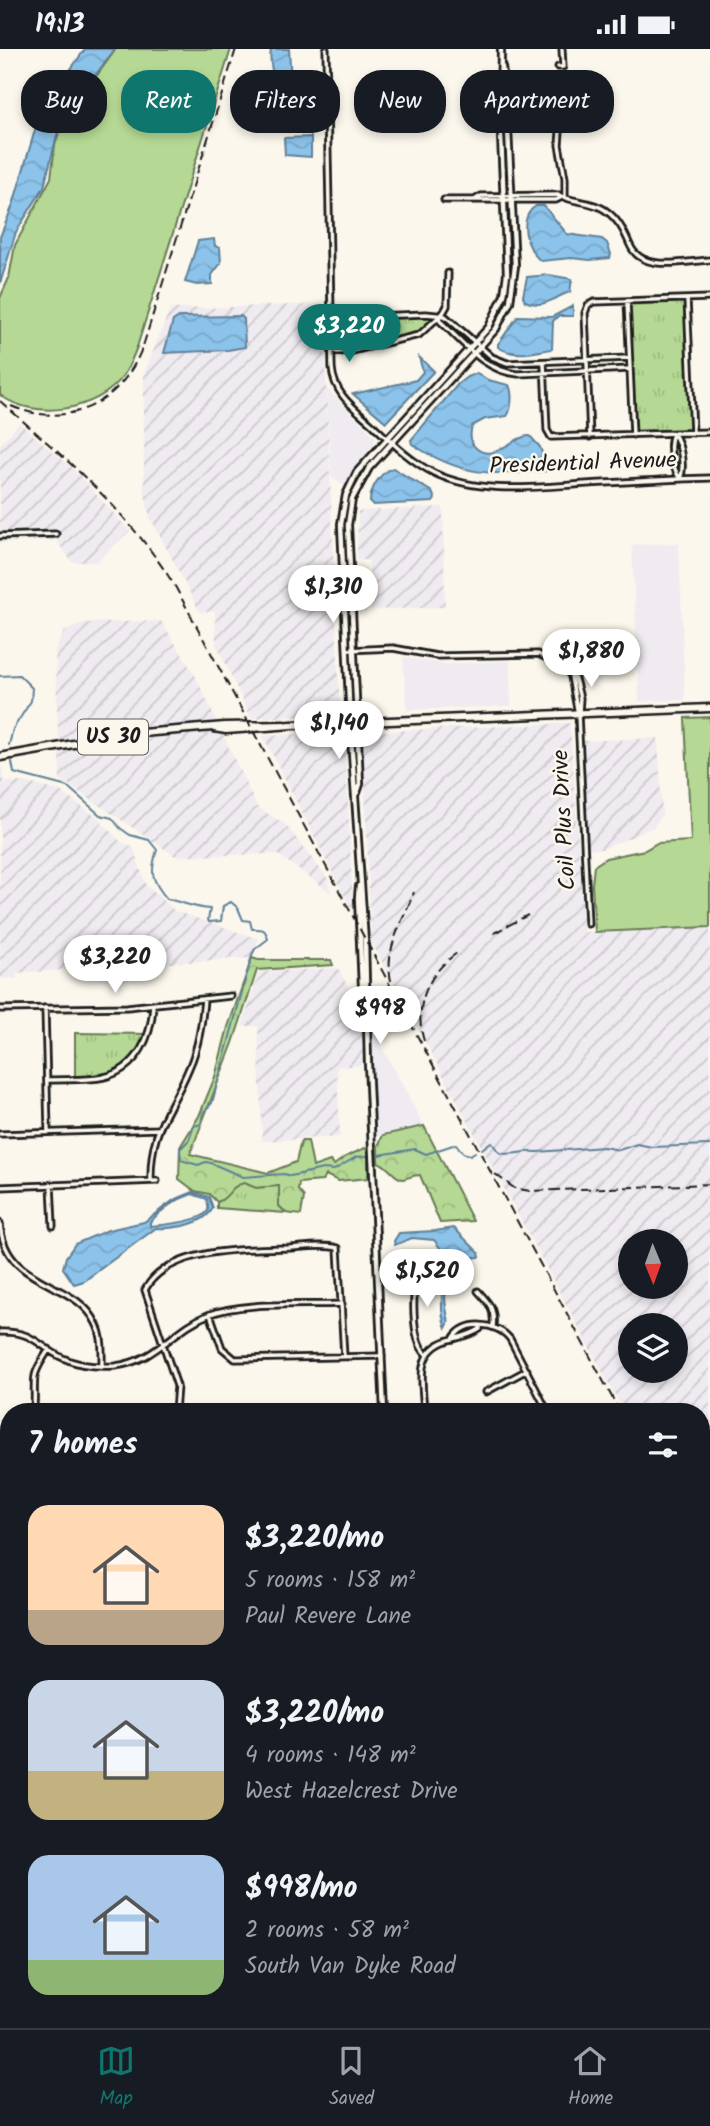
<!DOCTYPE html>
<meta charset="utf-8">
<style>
body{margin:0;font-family:Kalam,sans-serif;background:#20242c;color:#f1f3f6;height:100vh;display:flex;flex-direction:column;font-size:26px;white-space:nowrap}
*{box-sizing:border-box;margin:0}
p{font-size:23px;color:#9ea1a6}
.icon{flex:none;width:38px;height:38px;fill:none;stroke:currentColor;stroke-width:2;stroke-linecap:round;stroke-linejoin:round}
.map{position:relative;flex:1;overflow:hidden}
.drawer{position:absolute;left:0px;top:1354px;width:710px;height:625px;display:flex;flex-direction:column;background:#171b24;border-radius:28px 28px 0 0;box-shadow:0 4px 10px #0003}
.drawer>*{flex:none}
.top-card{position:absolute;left:21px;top:21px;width:668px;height:63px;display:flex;gap:14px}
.needle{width:46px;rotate:179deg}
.controls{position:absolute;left:618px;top:1180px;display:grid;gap:14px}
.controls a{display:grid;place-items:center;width:70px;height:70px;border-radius:50%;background:#171b24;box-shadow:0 4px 10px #0003;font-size:35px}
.price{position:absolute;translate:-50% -60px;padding:0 16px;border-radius:24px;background:#fff;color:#222;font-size:23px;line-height:46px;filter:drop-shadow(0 2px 4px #0008)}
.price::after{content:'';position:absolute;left:50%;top:42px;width:21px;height:16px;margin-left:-10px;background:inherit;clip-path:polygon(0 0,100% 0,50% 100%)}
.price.selected{background:#0f766e;color:#fff}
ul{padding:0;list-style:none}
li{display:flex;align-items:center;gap:21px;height:175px;padding:0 28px}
li span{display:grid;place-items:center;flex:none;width:196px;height:140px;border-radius:21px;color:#555}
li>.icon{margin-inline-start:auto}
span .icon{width:84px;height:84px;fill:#fffc;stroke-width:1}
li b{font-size:30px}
h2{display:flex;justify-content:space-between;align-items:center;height:84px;padding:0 28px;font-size:30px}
.chip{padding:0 24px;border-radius:28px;background:#171b24;box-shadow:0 4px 10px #0003;font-size:24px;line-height:63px}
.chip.selected{background:#0f766e;color:#fff}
.status{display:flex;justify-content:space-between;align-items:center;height:49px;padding:0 35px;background:#171b24;direction:ltr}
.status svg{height:19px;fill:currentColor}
.tabs{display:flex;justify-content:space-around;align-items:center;height:98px;border-top:2px solid #363941;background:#171b24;font-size:19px;color:#9ea1a6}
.tabs a{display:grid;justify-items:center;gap:4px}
.tabs .selected{color:#0f766e}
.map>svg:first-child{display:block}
.built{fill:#efebf0}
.industrial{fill:url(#industrial-furrows);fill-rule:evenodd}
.green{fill:#b5d994;stroke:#687a58;stroke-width:2}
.forest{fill:url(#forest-crowns);stroke:#687a58;stroke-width:2}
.park{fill:url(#park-tufts);stroke:#687a58;stroke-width:2}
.water{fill:url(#water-waves);stroke:#5f8098;stroke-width:2;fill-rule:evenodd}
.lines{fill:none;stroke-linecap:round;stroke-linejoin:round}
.stream{stroke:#5f8098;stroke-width:2}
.minor-casing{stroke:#1c1c1c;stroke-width:9}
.tertiary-casing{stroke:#1c1c1c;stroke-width:10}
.primary-casing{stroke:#1c1c1c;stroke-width:11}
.minor{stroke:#fbf7ec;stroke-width:3.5}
.tertiary{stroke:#fbf7ec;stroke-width:4.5}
.primary{stroke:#fbf7ec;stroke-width:6}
.rail{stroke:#1c1c1c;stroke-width:2;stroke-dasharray:10 5;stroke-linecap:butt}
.labels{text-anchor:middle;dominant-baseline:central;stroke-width:5;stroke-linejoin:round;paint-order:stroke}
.shield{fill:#fbf7ec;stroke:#5f5e5a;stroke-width:2}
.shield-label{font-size:21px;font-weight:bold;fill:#1c1c1c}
.street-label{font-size:23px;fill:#1c1c1c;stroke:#fbf7ec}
</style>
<div class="status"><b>19:13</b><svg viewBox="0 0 49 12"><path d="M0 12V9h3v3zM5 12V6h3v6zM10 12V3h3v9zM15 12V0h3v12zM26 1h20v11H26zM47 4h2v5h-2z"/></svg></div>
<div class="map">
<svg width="710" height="1979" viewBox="0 0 710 1979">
<defs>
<pattern id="industrial-furrows" width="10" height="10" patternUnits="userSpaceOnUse" patternTransform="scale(1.75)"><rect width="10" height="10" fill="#efebf0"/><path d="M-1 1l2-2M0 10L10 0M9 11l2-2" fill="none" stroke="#ccc9cd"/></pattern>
<pattern id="forest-crowns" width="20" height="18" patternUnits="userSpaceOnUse" patternTransform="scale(1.75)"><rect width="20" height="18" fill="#b5d994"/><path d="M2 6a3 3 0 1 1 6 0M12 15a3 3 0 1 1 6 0" fill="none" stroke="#9bba7f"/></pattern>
<pattern id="park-tufts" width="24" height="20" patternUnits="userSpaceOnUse" patternTransform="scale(1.75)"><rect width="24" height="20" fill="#b5d994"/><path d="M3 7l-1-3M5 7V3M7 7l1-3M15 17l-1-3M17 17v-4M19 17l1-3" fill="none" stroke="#9bba7f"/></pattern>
<pattern id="water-waves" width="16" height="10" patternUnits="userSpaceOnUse" patternTransform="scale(1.75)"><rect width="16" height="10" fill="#8cc3ea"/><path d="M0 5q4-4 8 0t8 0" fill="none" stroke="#78a7c8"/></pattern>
</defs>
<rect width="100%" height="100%" fill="#fbf7ec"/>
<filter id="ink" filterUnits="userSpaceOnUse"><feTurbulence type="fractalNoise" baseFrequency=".0143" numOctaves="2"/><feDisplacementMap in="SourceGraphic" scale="14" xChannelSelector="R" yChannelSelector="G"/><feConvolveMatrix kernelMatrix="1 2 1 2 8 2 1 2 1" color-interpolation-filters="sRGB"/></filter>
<g filter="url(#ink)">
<path class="built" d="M327,340L374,387L375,394L358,414L344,437L331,426Z
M679,494L685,651L639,652L632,496Z
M403,608L446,615L510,612L511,657L407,661Z
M371,977L424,1077L375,1088Z
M9,1427V1568H0V1428Z
M0,1575H9V1721H0Z
M691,1970V1979H485L484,1971Z"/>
<path class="industrial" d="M323,255L340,666L251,669L216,595L215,562L200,563L150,468L144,441V325L170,260Z
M19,374L71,418L130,482L96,513H72L56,491L0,494V396Z
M443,458L445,558L371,561L369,511H357L358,462Z
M161,572L195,626L257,758L285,775L328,830L330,843L277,805L175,807L60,730L55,601L64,583L84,574Z
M570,674L584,883L710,878V1524L702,1509V1363H624L371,892L363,691L364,683ZM630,1192H676V1237H630ZM630,1276H676V1321H630Z
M340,683L345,690L353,859L349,856L263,687Z
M658,689L662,765L654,778L603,800H587L582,692Z
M0,719H2L4,733H24L60,742L98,769L121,793L133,798L146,836L175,862L259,890L250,909L16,924V929L0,930Z
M338,919L362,963L365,1016L337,1018L340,1088L262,1092L258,977H242L259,923Z"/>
<path class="green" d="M116,0H231L137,298C133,307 129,319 123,327C98,362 35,372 0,346V249L9,229L15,196L51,129L55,96L62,75Z
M710,668V878L595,883L592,836L594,817L606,809L645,801L657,794L691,792L685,669Z"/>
<path class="forest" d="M252,909L258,911H331L333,916L257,921L233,994L190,1105L268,1124L296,1113L301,1092H308L313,1118L330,1112L334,1116L345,1108L365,1099L368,1102V1129L338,1132L326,1126L322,1132L299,1134L298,1141L304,1148L301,1166L286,1164L279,1157V1137L255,1139L244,1134L222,1152L217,1153L209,1145L195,1142L179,1130L180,1098L199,1067L215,1028L228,978Z
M424,1077L473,1172L440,1174L420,1126C414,1126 408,1129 403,1130C395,1130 388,1116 378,1113V1097L383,1086Z"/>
<path class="park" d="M685,253L691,382L635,384L630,255Z
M428,267L431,270L430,273L415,286L376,294L373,293L372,275L378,269Z
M75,984L148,985C133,1021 112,1028 75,1030Z
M244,1134L256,1139L279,1137V1157L286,1164L217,1159V1153C229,1150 229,1137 244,1134Z"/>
<path class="water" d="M85,0H115L72,57L59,78L44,138L16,183L0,235V188L13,156L35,81L66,27Z
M271,0H289L291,31L307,47V57L302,62L297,63C279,49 268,21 271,0Z
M311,88V108L285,106L284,89Z
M536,157H544L567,185L602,190L607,194L611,205L610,209L590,211L571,209L541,212C526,201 517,168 536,157Z
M214,190L215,197L220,199L221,214L212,226V235L197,236L185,233L198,192Z
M549,226L572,230L570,243C553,248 544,261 525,252L523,247L527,228Z
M573,257V267H559L553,272L552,300C533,303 514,309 498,298V295L518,267L552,268Z
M241,267L244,270L245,298L228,301L164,304L173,272L179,268Z
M419,308L434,322L386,373L353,345L416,331L423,323Z
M477,324L488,331L509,336C513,344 512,360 507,367L485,370L472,377C470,385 469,393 476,399C494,415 513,386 530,387L540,398L548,422C491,426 462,428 412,395L411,391L458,335L467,328Z
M393,419L432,443L435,450L433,453L373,456L370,453C370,440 380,423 393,419Z
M193,1143L209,1148L213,1159C204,1176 174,1180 156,1179L84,1232L74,1235L63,1219L66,1208L75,1195L108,1181L144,1173L174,1151ZM192,1145L207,1150C207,1152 209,1159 208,1161C204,1173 161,1176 150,1177V1173C161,1161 177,1150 192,1145Z
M454,1179L479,1204L480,1208C454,1208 442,1234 446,1258C447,1267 451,1272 446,1279C439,1262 441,1229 450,1212L434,1191L412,1189L395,1196L394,1192L399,1184L435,1182Z"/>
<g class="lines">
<path class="stream" d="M0,627L19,626L32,639L31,652L13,680L9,696
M12,713L14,724L68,738L100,766L112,769L120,779L130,786L149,791L157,801C150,823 151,831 167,850C182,853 195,859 210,860L208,871L209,873L221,872L223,857L231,853L238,859L243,871L250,872L252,880C263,880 265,879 268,890L255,900L252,906L212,1054L203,1064L201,1075L194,1077L189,1091L180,1100L181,1111L198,1116L206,1113L211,1114L243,1128L284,1125L291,1127L323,1120L334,1121L356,1108L367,1107
M482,1100L491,1093C494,1096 496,1100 499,1103C506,1108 526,1101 537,1103L604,1098L619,1101L637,1095L652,1098L710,1096
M379,1106L415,1100L426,1105L456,1095L463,1104L470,1106L475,1103"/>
<g class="minor-casing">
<path id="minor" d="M326,0L332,319C334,345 353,358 371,374C390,392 410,412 434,424C480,446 537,438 587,435C628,433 669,430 710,429
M558,18H563L562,0
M561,70L559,96L565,129V148
M476,150L481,147L559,146C572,154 591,151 605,161C618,170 624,182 630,196C642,224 685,212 710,211
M444,151H556L562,148
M687,250L693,384
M627,252L633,386
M439,267L440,272C464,294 484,322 518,325L630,320
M370,297V273L375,267L426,265L445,267L492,308L507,314L629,309
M333,299C341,294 359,293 368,297
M332,300L337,303L352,302L419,286L443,264L447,257L448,224
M544,314L547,381L551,388L710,383
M673,385C667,398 673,419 680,430
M674,385C681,396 685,418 680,430
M590,388L585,264L588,256L594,253L710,249
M0,487L56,485
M347,601L393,599L437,607L538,605L557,614L575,630L580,649L579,663
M571,628L578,665L588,875
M45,959L48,1083
M0,960L127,958L231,947
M48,1031C66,1030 86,1032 104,1028C138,1020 152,987 153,955
M0,1085L158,1080
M151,1132C150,1078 170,1065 189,1019C199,997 202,973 204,950
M51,1135L53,1177
M0,1138L157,1132
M0,1174C4,1239 75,1230 96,1274C103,1287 102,1302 102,1317
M417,1221C413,1241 410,1290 426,1305
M478,1242C489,1254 495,1260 493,1277
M210,1265L222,1299L235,1310L382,1307
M0,1283C35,1282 37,1297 63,1309C79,1317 98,1318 115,1317C155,1313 174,1279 208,1266C243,1252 304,1257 342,1255
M453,1290C464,1270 497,1273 510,1290L548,1363
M486,1343L527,1321
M33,1363C36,1351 33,1339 35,1327C37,1317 44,1309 49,1300
M175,1363L177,1337L145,1241C167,1198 248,1200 290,1199C305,1198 324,1195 338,1199L344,1308
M388,1363L424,1360
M424,1363C423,1334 413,1302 449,1291C460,1288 469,1287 480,1280V1278
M702,1654L710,1667
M0,1759L9,1760
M702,1773L710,1789
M0,1929L9,1928
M702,1961L710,1960
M91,1970V1979
M219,1970L222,1974L229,1976L300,1973L314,1970
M450,1970H456
M697,1970V1979
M123,1979H159"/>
</g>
<g class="tertiary-casing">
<path id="tertiary" d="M357,744L360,735L348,476L352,450L369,419L496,280L510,253L515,217L507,61L502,18
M359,837L358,849L363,959L366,964
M384,1363L368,1014L365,893L350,674L341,475L346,446L357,423L489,278L504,246L507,225L500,64L501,0
M702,1545L710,1544
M0,1571H9
M407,1970L408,1979
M415,1970V1979"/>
</g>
<g class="primary-casing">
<path id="primary" d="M214,679L226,681L292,676L710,659
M0,708L130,685L225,677L284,676"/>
</g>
<use href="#minor" class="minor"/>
<use href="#tertiary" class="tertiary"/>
<use href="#primary" class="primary"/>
<path class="rail" d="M0,352C68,412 128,461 176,539L620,1363
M11,357C70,382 124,352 144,294L236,0
M494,884L528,866
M391,932C384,899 403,873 414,843
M424,992C413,957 428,924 457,904
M495,1125L514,1139L530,1142L710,1135
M702,1432L710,1431
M702,1515L710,1531"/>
</g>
</g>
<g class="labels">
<rect class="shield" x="78" y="670.5" width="70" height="35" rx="5"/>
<g class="shield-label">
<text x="113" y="688">US 30</text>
</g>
<g class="street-label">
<text transform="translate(583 415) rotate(-2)">Presidential Avenue</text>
<text transform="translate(565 771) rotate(-93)">Coil Plus Drive</text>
</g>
</g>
</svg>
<div class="controls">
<a><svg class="needle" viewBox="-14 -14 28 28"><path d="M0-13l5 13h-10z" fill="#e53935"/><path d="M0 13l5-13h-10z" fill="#9ea1a6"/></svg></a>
<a><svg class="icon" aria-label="layers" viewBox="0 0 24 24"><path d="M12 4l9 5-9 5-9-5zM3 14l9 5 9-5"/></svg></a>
</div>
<b class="price selected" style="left:349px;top:315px">$3,220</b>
<b class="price" style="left:333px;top:576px">$1,310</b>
<b class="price" style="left:591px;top:640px">$1,880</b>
<b class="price" style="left:339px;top:712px">$1,140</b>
<b class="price" style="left:115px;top:946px">$3,220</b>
<b class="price" style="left:380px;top:997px">$998</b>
<b class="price" style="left:427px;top:1260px">$1,520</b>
<div class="top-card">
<a class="chip">Buy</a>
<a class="chip selected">Rent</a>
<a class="chip">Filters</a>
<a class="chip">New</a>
<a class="chip">Apartment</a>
</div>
<section class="drawer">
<h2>7 homes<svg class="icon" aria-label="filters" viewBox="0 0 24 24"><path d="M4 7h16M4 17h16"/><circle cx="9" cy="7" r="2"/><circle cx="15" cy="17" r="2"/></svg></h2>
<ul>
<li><span style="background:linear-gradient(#ffd9b3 75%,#b9a48a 0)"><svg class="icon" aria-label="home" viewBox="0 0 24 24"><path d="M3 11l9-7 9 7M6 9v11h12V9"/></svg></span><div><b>$3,220/mo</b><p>5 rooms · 158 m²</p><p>Paul Revere Lane</p></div></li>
<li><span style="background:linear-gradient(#c9d6e8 65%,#c2b280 0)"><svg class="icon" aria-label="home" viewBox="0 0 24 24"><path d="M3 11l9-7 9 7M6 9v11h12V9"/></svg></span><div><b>$3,220/mo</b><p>4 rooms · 148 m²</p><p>West Hazelcrest Drive</p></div></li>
<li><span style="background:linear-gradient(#a9c7e8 75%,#8fb573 0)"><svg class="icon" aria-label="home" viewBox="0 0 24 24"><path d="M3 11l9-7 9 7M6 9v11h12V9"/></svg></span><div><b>$998/mo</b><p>2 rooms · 58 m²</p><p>South Van Dyke Road</p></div></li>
</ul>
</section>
</div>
<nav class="tabs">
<a class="selected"><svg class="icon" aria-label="map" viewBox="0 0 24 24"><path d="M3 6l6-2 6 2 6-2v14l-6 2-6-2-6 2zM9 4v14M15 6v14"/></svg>Map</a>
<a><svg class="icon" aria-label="saved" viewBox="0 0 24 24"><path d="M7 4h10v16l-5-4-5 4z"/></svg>Saved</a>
<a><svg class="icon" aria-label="home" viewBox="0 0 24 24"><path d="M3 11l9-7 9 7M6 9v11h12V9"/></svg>Home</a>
</nav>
